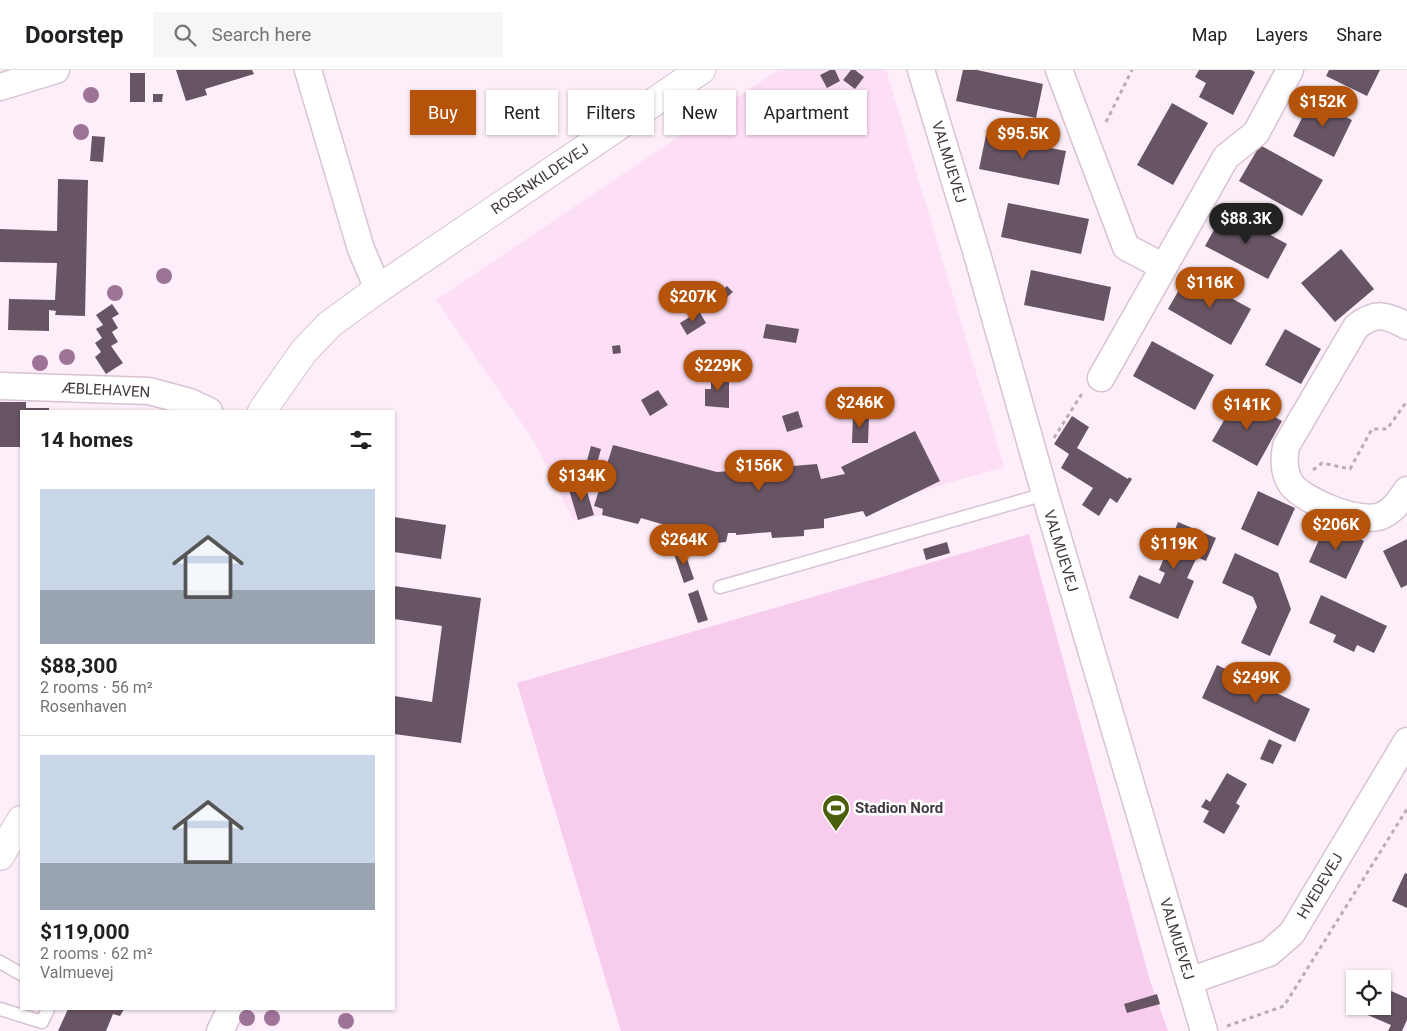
<!DOCTYPE html>
<meta charset="utf-8">
<style>
body{margin:0;font-family:Roboto,sans-serif;background:#f6f6f6;color:#202124;height:100vh;display:flex;flex-direction:column;font-size:19px;white-space:nowrap}
*{box-sizing:border-box;margin:0}
p{font-size:16px;color:#757577}
.icon{flex:none;width:28px;height:28px;fill:none;stroke:currentColor;stroke-width:2;stroke-linecap:round;stroke-linejoin:round}
.map{position:relative;flex:1;overflow:hidden}
.drawer{position:absolute;left:20px;top:340px;width:375px;height:600px;display:flex;flex-direction:column;background:#fff;border-radius:0px;box-shadow:0 1px 4px #0004}
.drawer>*{flex:none}
.hud{position:absolute;left:410px;top:20px;width:475px;height:45px;display:flex;gap:10px}
.controls{position:absolute;left:1346px;top:900px;display:grid;gap:10px}
.controls a{display:grid;place-items:center;width:45px;height:45px;border-radius:0px;background:#fff;box-shadow:0 1px 4px #0004;font-size:25px}
.price{position:absolute;translate:-50% -42px;padding:0 11px;border-radius:18px;background:#b45309;color:#fff;font-size:16px;line-height:32px;filter:drop-shadow(0 1px 2px #0008)}
.price::after{content:'';position:absolute;left:50%;top:30px;width:15px;height:11px;margin-left:-8px;background:inherit;clip-path:polygon(0 0,100% 0,50% 100%)}
.price.selected{background:#222;color:#fff}
ul{padding:0;list-style:none}
li{display:grid;align-content:center;gap:10px;height:265px;padding:0 20px}
li+li{border-top:1px solid #e0e0e0}
li span{display:grid;place-items:center;height:155px;border-radius:0px;color:#555}
li>.icon{margin-inline-start:auto}
span .icon{width:90px;height:90px;fill:#fffc;stroke-width:1}
li b{font-size:21px}
h2{display:flex;justify-content:space-between;align-items:center;height:60px;padding:0 20px;font-size:21px}
.pill{padding:0 18px;border-radius:0px;background:#fff;box-shadow:0 1px 4px #0004;font-size:18px;line-height:45px}
.pill.selected{background:#b45309;color:#fff}
header{display:flex;align-items:center;gap:30px;box-sizing:border-box;height:70px;padding:0 25px;background:#fff;border-bottom:1px solid #e0e0e0}
header strong{font-size:24px}
nav{display:flex;gap:28px;margin-inline-start:auto;font-size:18px}
.search{width:350px;height:45px;background:#f6f6f6;display:flex;align-items:center;gap:12px;box-sizing:border-box;padding:0 18px;border-radius:0px;color:#757577;font-size:19px}
.map>svg:first-child{display:block}
.built{fill:#fcdef5}
.green{fill:#f7cced}
.building{fill:#685564}
.lines{fill:none;stroke-linecap:round;stroke-linejoin:round}
.service-casing{stroke:#d8c2d3;stroke-width:15}
.minor-casing{stroke:#d8c2d3;stroke-width:29}
.tertiary-casing{stroke:#d8c2d3;stroke-width:30}
.path{stroke:#b9acb5;stroke-width:3;stroke-dasharray:4 4;stroke-linecap:butt}
.service{stroke:#fff;stroke-width:12}
.minor{stroke:#fff;stroke-width:26}
.tertiary{stroke:#fff;stroke-width:28}
.tree{fill:#9e7398}
.labels{text-anchor:middle;dominant-baseline:central;stroke-width:5;stroke-linejoin:round;paint-order:stroke}
.street-label{font-size:15px;fill:#423940;stroke:#fff}
.poi-label{font-size:15px;font-weight:bold;fill:#423940;stroke:#fff;text-anchor:start}
</style>
<header>
<strong>Doorstep</strong>
<div class="search"><svg class="icon" aria-label="search" viewBox="0 0 24 24"><circle cx="10" cy="10" r="6"/><path d="M15 15l6 6"/></svg>Search here</div>
<nav><a>Map</a><a>Layers</a><a>Share</a></nav>
</header>
<div class="map">
<svg width="1407" height="961" viewBox="0 0 1407 961">
<rect width="100%" height="100%" fill="#fdeef9"/>
<path class="built" d="M778,0H886L1004,397L824,449V458L804,460V466L772,468L771,462L736,465L735,463H728L726,472L707,474L687,468L689,462L641,449L638,454L602,445L574,451L534,371L436,230Z"/>
<path class="green" d="M1029,464L1150,911L1168,961H621L517,613Z"/>
<path class="building" d="M176,0H252L254,4L205,19L207,25L186,31Z
M830,0H835L840,11L827,18L820,5Z
M851,0H855L864,7L855,19L843,10Z
M963,0H977L1043,14L1036,48L956,31Z
M1199,0H1251L1255,2L1233,45L1199,27L1206,13L1195,7Z
M1329,0H1380L1367,26L1326,6Z
M130,3H145V32H130Z
M153,24H163L162,32H153Z
M1311,30L1352,50L1334,87L1293,66Z
M1172,33L1208,53L1173,115L1137,95Z
M986,65L1066,81L1059,115L979,99Z
M92,66L105,67L103,92L90,91Z
M1260,75L1323,110L1302,146L1239,111Z
M58,109L88,110L85,246L55,245L56,241L49,240V261L8,260L9,229L55,230L57,193L0,192V159L57,161Z
M1008,133L1089,149L1081,184L1001,167Z
M1225,140L1287,174L1268,209L1205,176Z
M1341,179L1374,219L1335,252L1301,213Z
M1031,200L1111,217L1104,251L1024,235Z
M1188,204L1251,239L1231,275L1168,239Z
M727,216L733,222L726,228L720,222Z
M112,234L119,244L112,248L118,258L112,262L118,272L111,276L123,293L106,304L95,287L101,282L95,273L102,268L96,259L103,255L96,245Z
M699,241L706,253L687,265L680,253Z
M766,254L799,259L796,273L763,268Z
M1285,259L1321,279L1301,314L1265,295Z
M1152,271L1214,305L1195,340L1133,306Z
M620,275L621,283L613,284L612,276Z
M711,304H729V338L705,336V319H711Z
M658,320L668,335L650,346L641,330Z
M1238,326L1282,351L1257,396L1212,371Z
M0,332H26V338H49V341H21V377H0Z
M798,341L803,357L787,362L782,346Z
M853,344H865V348H869L868,373H852Z
M1072,346L1089,357L1077,378L1128,409L1129,407L1132,409L1117,433L1110,428L1099,446L1082,435L1093,418L1061,398L1069,384L1054,374Z
M915,361L940,411L866,447L863,441L824,449V458L804,460V466L772,468L771,462L736,465V463H728L726,472L707,474L687,468L689,462L641,448L638,454L602,445L603,439L594,436L613,375L717,402L817,394L821,409L845,404L841,397Z
M591,376L601,379L593,408L583,405Z
M585,415L594,445L578,450L569,420Z
M1258,421L1295,438L1278,476L1241,459Z
M394,447L446,455L441,489L394,482Z
M1178,452L1216,468L1206,491L1197,487L1187,508L1194,511L1178,549L1129,528L1139,505L1160,514L1165,503L1159,500L1166,483L1156,479L1166,458L1174,462Z
M1326,454L1364,471L1346,509L1309,492Z
M1407,469V515L1401,518L1383,481Z
M947,472L950,483L926,490L923,479Z
M684,480L694,509L684,513L674,484Z
M1235,483L1278,503L1291,539L1270,586L1241,573L1257,537L1253,527L1222,513Z
M394,516L481,528L461,673L394,664V626L432,632L442,556L394,549Z
M698,520L708,550L698,553L688,524Z
M1321,525L1387,556L1374,583L1357,575L1354,582L1333,572L1336,565L1309,553Z
M1217,595L1310,639L1295,672L1202,628Z
M1269,669L1282,675L1273,694L1260,689Z
M1227,703L1247,714L1236,733L1240,736L1224,764L1203,752L1209,741L1201,737L1206,729L1210,732Z
M1405,803L1407,804V838L1392,831Z
M1382,917L1407,928V950L1402,961H1388L1391,955L1363,943L1366,936H1382Z
M1157,924L1160,934L1127,943L1124,934Z
M68,939H124L120,946L113,944L106,961H58Z"/>
<g class="lines">
<g class="service-casing">
<path id="service" d="M720,517L1045,424
M0,892L21,904
M0,939L42,952L48,939"/>
</g>
<g class="minor-casing">
<path id="minor" d="M308,0L361,179L378,219
M921,0L977,184L1045,424L1204,961
M1059,0L1126,177L1164,197
M0,17L56,0
M1407,256C1386,245 1376,241 1356,257L1286,376C1284,390 1283,401 1291,414C1303,431 1363,456 1383,445C1394,440 1400,430 1407,420
M1101,308L1226,87L1256,63L1290,0
M0,316L149,321L190,332L209,341
M1189,911L1269,883L1292,863L1407,671
M220,961L231,939"/>
</g>
<g class="tertiary-casing">
<path id="tertiary" d="M262,341L304,281L330,254L378,219L701,0
M0,786L21,750"/>
</g>
<path class="path" d="M1106,52L1132,0
M1054,368L1083,322
M1313,400L1322,393L1350,399L1372,359H1387L1407,331
M1227,956L1284,936L1407,739"/>
<use href="#service" class="service"/>
<use href="#minor" class="minor"/>
<use href="#tertiary" class="tertiary"/>
</g>
<g class="tree">
<circle cx="91" cy="25" r="8"/>
<circle cx="81" cy="62" r="8"/>
<circle cx="164" cy="206" r="8"/>
<circle cx="115" cy="223" r="8"/>
<circle cx="67" cy="287" r="8"/>
<circle cx="40" cy="293" r="8"/>
<circle cx="247" cy="948" r="8"/>
<circle cx="272" cy="948" r="8"/>
<circle cx="346" cy="951" r="8"/>
</g>
<defs>
<g id="stadium-pin" transform="scale(1.4375)"><path d="M0 17L-7.5 6A9.5 9.5 0 1 1 7.5 6Z" fill="#4a600b" stroke="#fff"/><path d="M0-5a6.5 5 0 1 0 0 10a6.5 5 0 1 0 0-10ZM-3.5-1.8h7v3.6h-7Z" fill="#fff"/></g>
</defs>
<g fill-rule="evenodd">
<use href="#stadium-pin" x="836" y="738"/>
</g>
<g class="labels">
<g class="street-label">
<text transform="translate(949 92) rotate(73)">VALMUEVEJ</text>
<text transform="translate(540 109) rotate(-34)">ROSENKILDEVEJ</text>
<text transform="translate(106 320) rotate(3)">ÆBLEHAVEN</text>
<text transform="translate(1061 481) rotate(73)">VALMUEVEJ</text>
<text transform="translate(1320 816) rotate(-59)">HVEDEVEJ</text>
<text transform="translate(1177 869) rotate(73)">VALMUEVEJ</text>
</g>
<g class="poi-label">
<text x="855" y="738">Stadion Nord</text>
</g>
</g>
</svg>
<div class="controls">
<a><svg class="icon" aria-label="locate" viewBox="0 0 24 24"><circle cx="12" cy="12" r="6"/><path d="M12 2v4M12 18v4M2 12h4M18 12h4"/></svg></a>
</div>
<b class="price" style="left:1323px;top:58px">$152K</b>
<b class="price" style="left:1023px;top:90px">$95.5K</b>
<b class="price selected" style="left:1246px;top:175px">$88.3K</b>
<b class="price" style="left:1210px;top:239px">$116K</b>
<b class="price" style="left:693px;top:253px">$207K</b>
<b class="price" style="left:718px;top:322px">$229K</b>
<b class="price" style="left:860px;top:359px">$246K</b>
<b class="price" style="left:1247px;top:361px">$141K</b>
<b class="price" style="left:759px;top:422px">$156K</b>
<b class="price" style="left:582px;top:432px">$134K</b>
<b class="price" style="left:1336px;top:481px">$206K</b>
<b class="price" style="left:684px;top:496px">$264K</b>
<b class="price" style="left:1174px;top:500px">$119K</b>
<b class="price" style="left:1256px;top:634px">$249K</b>
<div class="hud">
<a class="pill selected">Buy</a>
<a class="pill">Rent</a>
<a class="pill">Filters</a>
<a class="pill">New</a>
<a class="pill">Apartment</a>
</div>
<section class="drawer">
<h2>14 homes<svg class="icon" aria-label="filters" viewBox="0 0 24 24"><path d="M4 7h16M4 17h16"/><circle cx="9" cy="7" r="2"/><circle cx="15" cy="17" r="2"/></svg></h2>
<ul>
<li><span style="background:linear-gradient(#c9d6e8 65%,#9aa5b1 0)"><svg class="icon" aria-label="home" viewBox="0 0 24 24"><path d="M3 11l9-7 9 7M6 9v11h12V9"/></svg></span><div><b>$88,300</b><p>2 rooms · 56 m²</p><p>Rosenhaven</p></div></li>
<li><span style="background:linear-gradient(#c9d6e8 70%,#9aa5b1 0)"><svg class="icon" aria-label="home" viewBox="0 0 24 24"><path d="M3 11l9-7 9 7M6 9v11h12V9"/></svg></span><div><b>$119,000</b><p>2 rooms · 62 m²</p><p>Valmuevej</p></div></li>
</ul>
</section>
</div>
